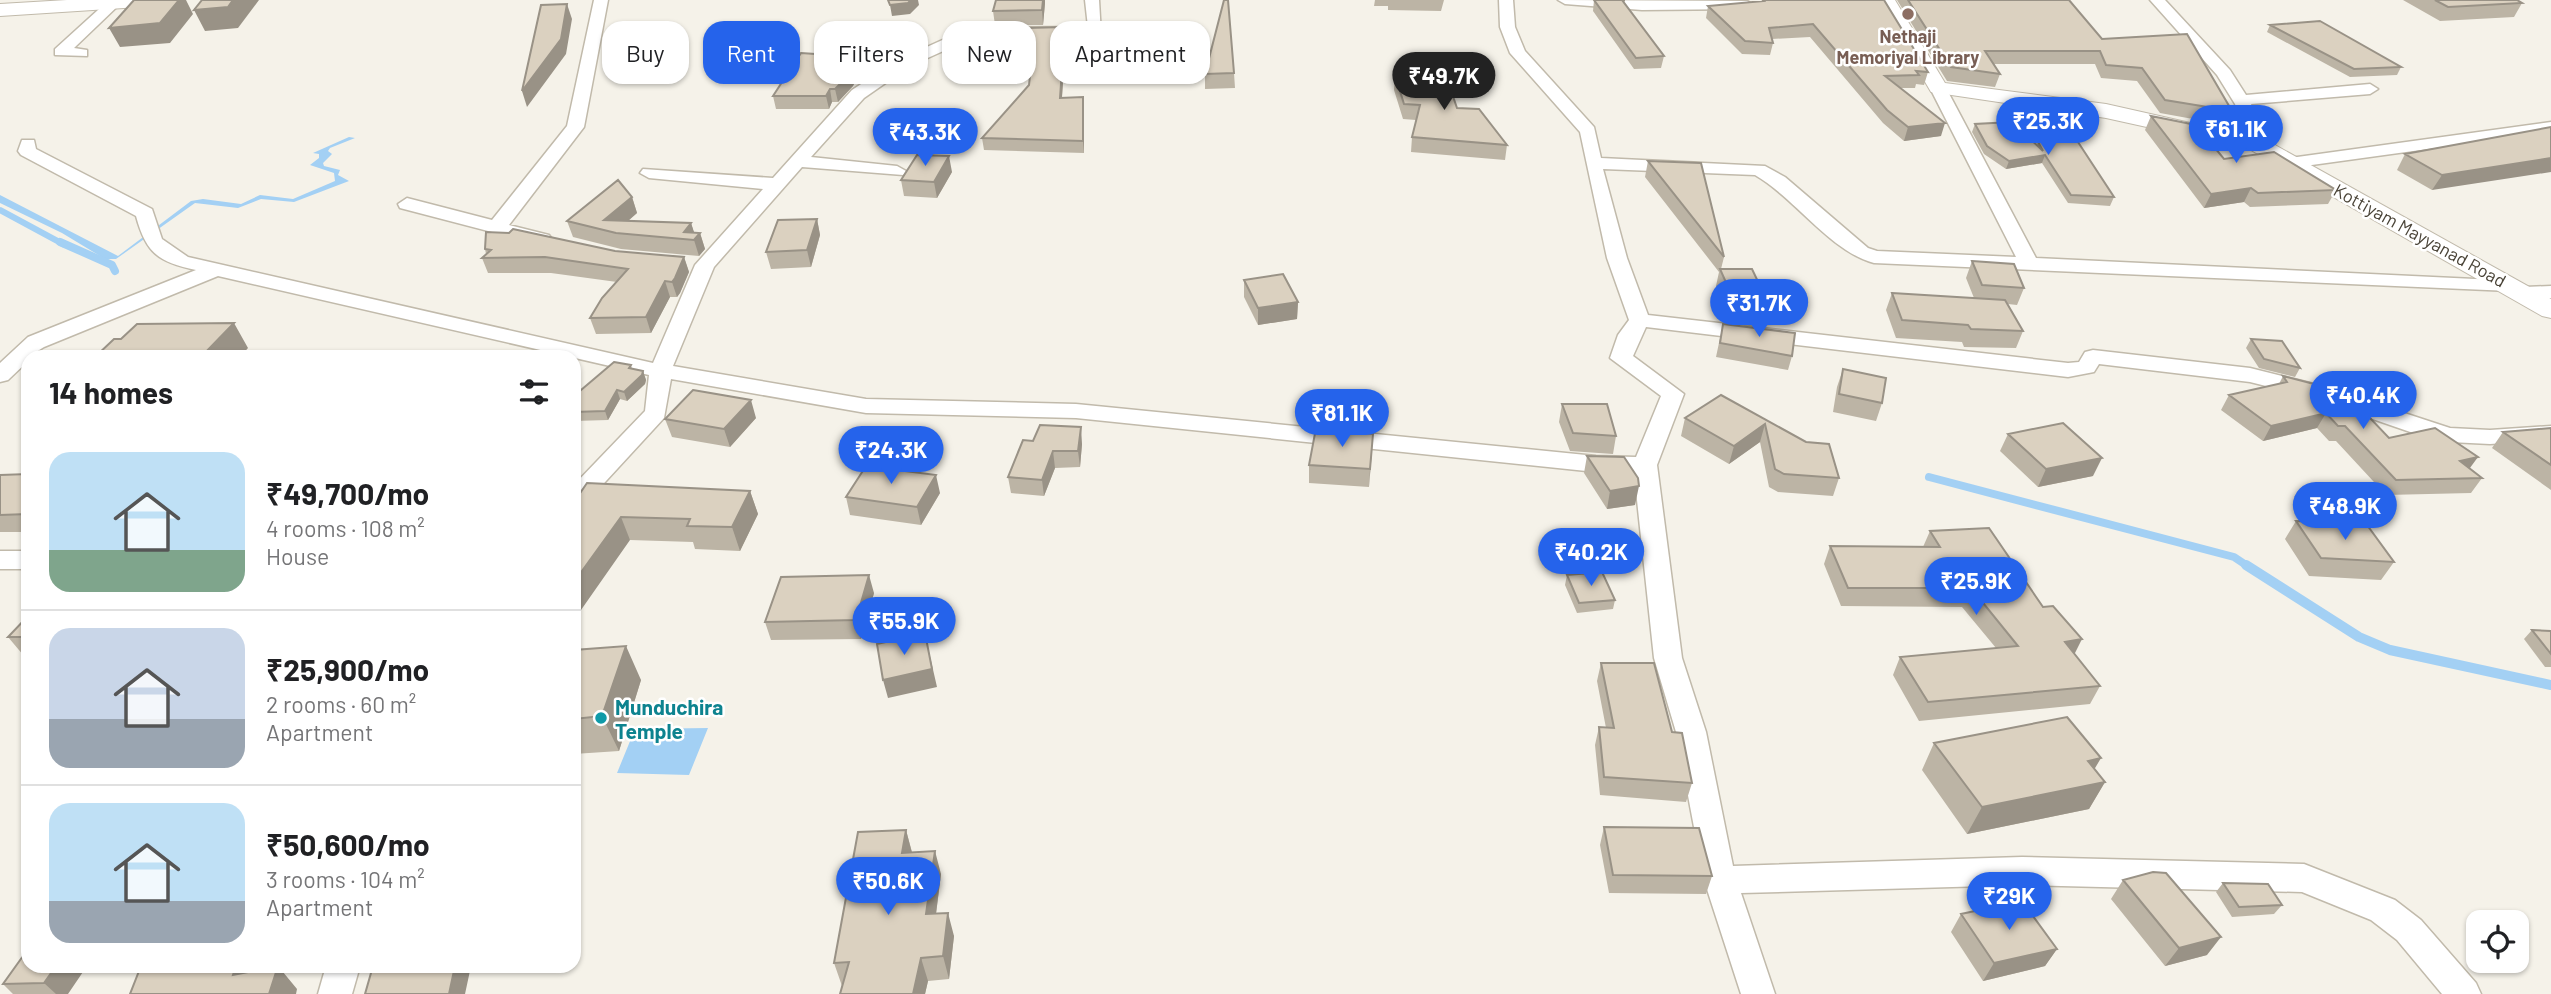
<!DOCTYPE html>
<meta charset="utf-8">
<style>
body{margin:0;font-family:Barlow,sans-serif;background:#f6f6f6;color:#202124;height:100vh;display:flex;flex-direction:column;font-size:26px;white-space:nowrap}
*{box-sizing:border-box;margin:0}
p{font-size:23px;color:#757577}
.icon{flex:none;width:38px;height:38px;fill:none;stroke:currentColor;stroke-width:2;stroke-linecap:round;stroke-linejoin:round}
.map{position:relative;flex:1;overflow:hidden}
.panel{position:absolute;left:21px;top:350px;width:560px;height:623px;display:flex;flex-direction:column;background:#fff;border-radius:21px;box-shadow:0 2px 5px #0004}
.panel>*{flex:none}
.top-card{position:absolute;left:602px;top:21px;width:665px;height:63px;display:flex;gap:14px}
.buttons{position:absolute;left:2466px;top:910px;display:grid;gap:14px}
.buttons a{display:grid;place-items:center;width:63px;height:63px;border-radius:14px;background:#fff;box-shadow:0 2px 5px #0004;font-size:35px}
.price{position:absolute;translate:-50% -60px;padding:0 16px;border-radius:24px;background:#2563eb;color:#fff;font-size:23px;line-height:46px;filter:drop-shadow(0 2px 4px #0008)}
.price::after{content:'';position:absolute;left:50%;top:42px;width:21px;height:16px;margin-left:-10px;background:inherit;clip-path:polygon(0 0,100% 0,50% 100%)}
.price.active{background:#222;color:#fff}
ul{padding:0;list-style:none}
li{display:flex;align-items:center;gap:21px;height:175px;padding:0 28px}
li+li{border-top:2px solid #e0e0e0}
li span{display:grid;place-items:center;flex:none;width:196px;height:140px;border-radius:21px;color:#555}
li>.icon{margin-inline-start:auto}
span .icon{width:84px;height:84px;fill:#fffc;stroke-width:1}
li b{font-size:30px}
h2{display:flex;justify-content:space-between;align-items:center;height:84px;padding:0 28px;font-size:30px}
.tag{padding:0 24px;border-radius:21px;background:#fff;box-shadow:0 2px 5px #0004;font-size:24px;line-height:63px}
.tag.active{background:#2563eb;color:#fff}
.map>svg:first-child{display:block}
.water{fill:#a3d0f4}
.lines{fill:none;stroke-linecap:round;stroke-linejoin:round}
.stream-far2{stroke:#a3d0f4;stroke-width:6}
.stream-far1{stroke:#a3d0f4;stroke-width:8}
.stream{stroke:#a3d0f4;stroke-width:10}
.minor-casing{stroke:#c1baab;stroke-width:3}
.tertiary-casing{stroke:#c1baab;stroke-width:2}
.minor{fill:#fff;fill-rule:evenodd}
.tertiary{fill:#fff;fill-rule:evenodd}
.wall{fill:#bcb4a5}
.shaded-wall{fill:#999286}
.building{fill:#dbd1c0;stroke:#999286;stroke-width:2}
.education-dot{fill:#8d6e63;stroke:#fff;stroke-width:2.5}
.culture-dot{fill:#0f9aa8;stroke:#fff;stroke-width:2.5}
.labels{text-anchor:middle;dominant-baseline:central;stroke-width:5;stroke-linejoin:round;paint-order:stroke}
.far-education-label{font-size:18px;font-weight:bold;fill:#785e54;stroke:#fff}
.far-street-label{font-size:18px;fill:#494337;stroke:#fff}
.culture-label{font-size:21px;font-weight:bold;fill:#0d838f;stroke:#fff;text-anchor:start}
</style>
<div class="map">
<svg width="2551" height="994" viewBox="0 0 2551 994">
<rect width="100%" height="100%" fill="#f5f2e9"/>
<path class="water" d="M349,137L355,138L330,148L328,151L332,154L323,163L324,166L340,170L338,175L349,181L294,202L261,199L238,208L195,203L116,259H105L62,233L0,203V195L118,256L191,201L203,199L241,204L260,195L293,199L335,181L334,173L310,165L319,158V154L313,153Z
M708,728L689,775L617,773L635,729Z"/>
<g class="lines">
<path class="stream-far2" d="M0,210L63,244"/>
<path class="stream-far1" d="M60,242L112,265L115,271
M1929,477L2234,557L2249,567"/>
<path class="stream" d="M2246,565L2359,637L2390,650L2551,685"/>
<g class="minor-casing">
<path id="minor" d="M109,0L121,3L74,48L87,50V56L55,55V49Z
M594,0H608L584,127L509,225L549,235L552,239L549,243L542,245L400,208L398,204L407,198L492,220L567,126Z
M1085,0H1099L1101,35L972,38L910,66L864,98L811,157L897,166L906,171L903,175L802,167L714,267L673,366L866,399L1076,404L1596,456L1636,457L1661,396L1610,358L1618,335L1629,320L1607,258L1580,132L1510,53L1500,27L1499,0H1513L1515,27L1525,51L1594,127L1601,158L1765,166L1785,177L1868,248L1877,251L2016,257L1930,88L1938,83L1946,88L2036,258L2517,281L2520,285L2510,291L1874,263C1831,252 1795,198 1755,175L1603,169L1627,258L1648,315L2068,363L2079,362L2085,352L2093,350L2250,368L2322,386L2450,428L2490,430L2551,426V440L2490,444L2450,442L2419,435L2306,396L2250,382L2099,364L2094,372L2068,377L1646,327L1633,356L1684,394L1657,465L1682,658L1706,732L1733,866L2022,857L2304,864L2395,900L2421,920L2476,983L2481,994H2442L2397,940L2371,920L2302,892L2022,885L1741,893L1775,994H1741L1704,880L1676,732L1654,658L1634,472H1596L1076,418L866,413L671,379L664,418L583,506L574,508V485L645,411L649,375L218,276L44,347L28,357V361L8,380L0,382V363L28,337L196,270C158,262 146,253 136,216L21,155L18,151L22,140H34L36,149L152,209L162,239L188,257L653,363L695,265L763,189L649,178L640,173L643,169L773,178L852,90L898,60L969,28L1088,27Z
M1558,0L1747,1L1754,5L1747,9L1642,10L1565,4Z
M2150,0H2165L2230,70L2246,95L2370,84L2378,89L2370,94L2251,104L2267,145L2264,149H2252L2235,104L2217,75Z
M2551,122V132L2290,168L2281,163L2290,158Z
M2551,286V298L2525,299L2515,293L2525,287Z
M0,551H28V569H0Z
M326,966H360L352,994H318Z"/>
</g>
<g class="tertiary-casing">
<path id="tertiary" d="M67,0H164L155,6L0,16V4Z
M1877,0H1895L1945,83L2106,104L2266,140L2551,299V318L2542,316L2251,150L2106,118L1931,92Z"/>
</g>
<use href="#minor" class="minor"/>
<use href="#tertiary" class="tertiary"/>
</g>
<path class="wall" d="M1375,0H1444L1441,11L1388,10V6H1374Z
M1594,0H1625L1624,4L1664,56L1661,68L1634,69L1593,11Z
M1762,0H1884L1928,72L1924,85L1916,84L1915,88H1901L1941,136L1904,141L1883,123L1810,37L1772,39L1773,43L1770,55L1742,54L1706,18L1708,6L1761,2Z
M1897,0H2069L2102,39L2232,111L2226,125L2160,113L2137,81L2101,78L2095,64H1994L2000,74L1995,87L1947,81Z
M2403,0H2517L2522,3L2514,17L2440,21Z
M1045,3L1043,25H995L993,11Z
M2270,25L2401,67L2397,75L2350,77L2267,32Z
M1065,27L1066,38L1062,98L1083,97L1084,109V153L984,150L982,138L1029,85L1032,61H1001L980,83L989,29Z
M858,57L861,70L853,86L838,102H832L829,109H776L773,96Z
M1234,73L1235,88L1205,89V74Z
M1395,75L1457,108L1507,145L1505,160L1411,152L1412,137L1416,120L1403,119L1394,90Z
M2151,116L2224,159L2336,190L2328,204L2250,207L2244,202L2204,208L2145,130Z
M1975,124L2037,145L2038,142L2114,197L2110,206L2068,203L2042,163L2006,169L1984,154L1972,132Z
M2551,127L2432,190L2397,170L2405,154Z
M1648,161L1724,257L1721,269L1771,309L1766,326L1732,322L1716,286L1719,272L1645,177Z
M952,172L937,198L904,196L901,180Z
M632,197L637,213L628,221L691,223L694,233H700L705,249L699,256L621,249L573,237L567,221Z
M817,219L820,235L811,267L771,269L766,252Z
M485,249L615,251L684,257L689,272L680,293L677,297H670L651,333L596,334L590,318L617,282L551,273H488L482,258L486,254Z
M1972,261L2024,288L2017,305L2008,304L2023,331L2016,348L1964,347L1962,342L1896,338L1886,310L1892,293L1974,298L1966,278Z
M1244,280L1298,302L1297,319L1258,325L1244,297Z
M1723,324L1792,356L1788,370L1716,357Z
M2251,339L2300,368L2295,377L2259,368L2246,348Z
M631,365L632,369L643,371L646,380L645,384L627,401L620,399L608,420L574,421V396Z
M1843,369L1882,403L1876,421L1833,412L1837,387Z
M2283,376L2389,438L2470,468L2482,478L2471,493L2386,495L2336,441H2329L2317,428L2263,441L2221,410L2229,395L2279,384Z
M1721,395L1806,442L1839,478L1833,496L1778,492L1769,487L1760,442L1729,464L1681,436L1685,418Z
M1562,404L1616,436L1613,454L1570,451L1559,422Z
M756,418L730,447L672,437L665,419Z
M2551,428V490L2492,448L2503,432Z
M1373,434L1369,487L1309,483V465Z
M2008,434L2093,476L2038,487L2000,451Z
M1023,440L1082,444L1080,467L1055,468L1044,496L1011,493L1008,477Z
M1587,456L1635,505L1607,509L1584,473Z
M28,474V532H0V475Z
M750,491L758,514L740,551L695,549L693,542L630,540L574,502Z
M940,493L921,525L850,515L846,497Z
M2296,521L2394,562L2381,580L2309,576L2285,539Z
M1930,531L2074,654L2100,686L2090,704L1919,721L1893,675L1900,657L1996,648L1962,607L1841,606L1824,564L1830,546L1923,547Z
M1567,575L1615,600L1613,609L1577,613L1565,585Z
M874,593L861,639L771,640L765,622Z
M28,616V656H24L8,637Z
M2532,630L2551,631V667H2545L2524,639Z
M574,650L641,680L619,751L574,754Z
M1601,663L1692,783L1686,802L1600,795L1595,745L1599,727L1606,728L1597,681Z
M1934,743L2095,769L2105,782L2089,809L1967,834L1922,770Z
M1604,827L1712,876L1706,894L1609,893L1600,845Z
M906,830L912,852L941,874L936,914L954,936L949,979L928,981L925,994H840L842,986L834,963Z
M2123,880L2207,955L2165,966L2111,899Z
M2223,883L2282,905L2274,914L2232,917L2216,892Z
M1961,914L2057,949L2045,966L1983,981L1951,932Z
M28,949L68,994H13L3,984Z"/>
<path class="shaded-wall" d="M179,0H186L193,14L170,43L120,47L109,28Z
M233,0H259L238,28L205,31L194,10Z
M911,0H918L919,5L910,14L892,16L890,5Z
M1043,0H1045V3L1043,25L1042,10Z
M567,4L572,19L566,54L527,107L522,91Z
M1065,27L1066,38L1061,110L1060,98Z
M999,50L1001,61L980,83L978,71Z
M858,57L861,70L853,86L838,102L835,89Z
M830,89L832,102L829,109L826,96Z
M1083,97L1084,109V153L1083,141Z
M1945,123L1941,136L1904,141L1908,127Z
M2045,155L2042,163L2006,169L2009,161Z
M949,156L952,172L937,198L934,182Z
M2551,158V172L2432,190L2442,175Z
M2251,188L2244,202L2204,208L2211,194Z
M632,197L637,213L614,233L604,220Z
M817,219L820,235L811,267L807,250Z
M691,223L696,238L700,233L705,249L699,256L694,240L684,232Z
M684,257L689,272L680,293L677,297L672,282Z
M665,281L670,297L651,333L646,317Z
M1298,302L1297,319L1258,325V308Z
M234,323L248,348L240,357H201Z
M643,371L646,380L645,384L627,401L624,392Z
M617,390L620,399L608,420L605,411Z
M751,400L756,418L730,447L724,429Z
M2326,413L2317,428L2263,441L2271,426Z
M1765,424L1760,442L1729,464L1734,446Z
M1081,427L1082,444L1080,467L1078,451Z
M1373,434L1372,451L1369,487L1370,469Z
M1053,451L1055,468L1044,496L1042,480Z
M2478,457L2467,472L2460,461Z
M2102,458L2093,476L2038,487L2046,469Z
M936,475L940,493L921,525L917,507Z
M1639,486L1635,505L1607,509L1610,491Z
M750,491L758,514L740,551L732,527Z
M621,517L630,540L574,620V582Z
M869,575L874,593L861,639L856,620Z
M2082,639L2073,657L2065,642Z
M626,646L641,680L619,751L602,716Z
M929,652L937,687L888,698L883,680Z
M2101,758L2085,785L2088,761Z
M2105,782L2089,809L1967,834L1982,807Z
M906,830L912,853H902Z
M935,851L941,874L933,937L926,914Z
M948,913L954,936L949,979L943,956Z
M2221,937L2207,955L2165,966L2179,948Z
M2057,949L2045,966L1983,981L1994,963Z
M921,958L928,981L925,994H913Z
M56,966H87L68,994H56L44,983Z
M236,966H263L254,994L233,975Z
M278,966L297,989L296,994H269Z
M455,966H471L465,994H449Z"/>
<path class="building" d="M134,0H179L160,23L109,28Z
M202,0H233L228,7L194,10Z
M888,0H911L908,3L890,5Z
M996,0H1043L1042,10L993,11Z
M1224,0H1228L1234,73L1205,74Z
M1594,0H1625H1622L1664,56L1636,58Z
M1763,0H1884L1928,72L1916,71L1919,75L1885,76L1945,123L1908,127L1887,110L1813,24L1769,28L1773,43L1745,41L1708,6L1764,1Z
M1908,0H2069L2102,39L2187,34L2232,111L2165,100L2142,68L2106,65L2100,51H1985L2000,74L1951,67Z
M2435,0H2517L2522,3L2448,7Z
M567,4L561,39L522,91L541,5Z
M2320,21L2401,67L2354,69L2270,25Z
M1065,27L1060,98L1083,97V141L982,138L1029,85L1033,49L999,50L978,71L989,29Z
M801,53L858,57L851,73L835,89H830L826,96H773Z
M1445,73L1457,108L1479,109L1507,145L1412,137L1420,105L1404,104L1395,75Z
M2151,116L2196,125L2224,159L2274,152L2336,190L2258,193L2251,188L2211,194Z
M2012,122L2043,151L2038,142L2076,139L2114,197L2071,195L2045,155L2009,161L1987,146L1975,124Z
M2551,127V158L2442,175L2405,154Z
M917,155L949,156L934,182L901,180Z
M1648,161L1701,163L1724,257Z
M618,180L632,197L604,220L691,223L684,232L700,233L694,240L616,233L567,221Z
M817,219L807,250L766,252L778,220Z
M513,229L615,251L684,257L675,278L672,282L665,281L646,317L590,318L602,298L628,269L545,257L482,258L491,250L485,249L486,232L509,233Z
M1972,261L2014,264L2024,288L1982,285Z
M1720,269H1752L1771,309L1736,305Z
M1283,274L1298,302L1258,308L1244,280Z
M1892,293L2005,300L2023,331L1971,329L1968,325L1902,320Z
M234,323L201,357H95L114,339H121L137,324Z
M1723,324L1795,333L1792,356L1720,343Z
M2251,339L2282,341L2300,368L2264,359Z
M614,362L631,365L629,368L643,371L642,375L624,392L617,390L605,411L574,412V396Z
M1843,369L1886,378L1882,403L1839,394Z
M2283,376L2314,384L2325,393L2349,396L2389,438L2435,428L2478,457L2460,461L2482,478L2396,480L2345,426H2338L2326,413L2271,426L2229,395L2287,382Z
M693,390L751,400L724,429L665,419Z
M1721,395L1806,442L1829,444L1839,478L1784,474L1775,469L1765,424L1734,446L1685,418Z
M1562,404H1607L1616,436L1573,433Z
M2063,423L2102,458L2046,469L2008,434Z
M1040,425L1081,427L1078,451H1053L1042,480L1008,477L1023,440L1033,441Z
M1316,428L1373,434L1370,469L1309,465Z
M2551,428V465L2503,432Z
M1587,456L1624,457L1638,478L1639,486L1610,491Z
M866,466L936,475L917,507L846,497Z
M28,474V514L0,515V475Z
M587,483L750,491L732,527L687,526L690,519L621,517L574,582V502Z
M2296,521L2367,525L2394,562L2321,558Z
M1989,528L2043,607L2053,606L2082,639L2065,642L2100,686L1928,702L1900,657L2018,646L1971,588H1848L1830,546L1940,547L1930,531Z
M1602,572L1615,600L1579,603L1567,575Z
M869,575L856,620L765,622L781,577Z
M28,616V637H8Z
M2532,630L2551,631V654Z
M925,633L932,669L883,680L877,644Z
M626,646L602,716L574,719V650Z
M1601,663H1654L1672,732L1682,733L1692,783L1604,777L1599,727L1614,728Z
M2067,717L2101,758L2088,761L2105,782L1982,807L1934,743Z
M1604,827L1699,828L1712,876L1613,875Z
M906,830L902,853L935,851L926,914L948,913L943,956L921,958L913,994H840L849,962L834,963L858,832Z
M2153,872L2166,873L2221,937L2179,948L2123,880Z
M2223,883L2268,884L2282,905L2239,907Z
M2022,901L2057,949L1994,963L1961,914Z
M28,949V966H56L44,983L3,984Z
M141,966H236L233,975L278,966L269,994H130Z
M373,966H455L449,994H365Z"/>
<circle class="education-dot" cx="1908" cy="14" r="7"/>
<circle class="culture-dot" cx="601" cy="718" r="7"/>
<g class="labels">
<g class="far-education-label">
<text x="1908" y="36">Nethaji<tspan x="1908" dy="21">Memoriyal Library</tspan></text>
</g>
<g class="far-street-label">
<text transform="translate(2420 235) rotate(29)">Kottiyam Mayyanad Road</text>
</g>
<g class="culture-label">
<text x="615" y="706">Munduchira<tspan x="615" dy="24">Temple</tspan></text>
</g>
</g>
</svg>
<div class="buttons">
<a><svg class="icon" aria-label="locate" viewBox="0 0 24 24"><circle cx="12" cy="12" r="6"/><path d="M12 2v4M12 18v4M2 12h4M18 12h4"/></svg></a>
</div>
<b class="price active" style="left:1444px;top:112px">₹49.7K</b>
<b class="price" style="left:2048px;top:157px">₹25.3K</b>
<b class="price" style="left:2236px;top:165px">₹61.1K</b>
<b class="price" style="left:925px;top:168px">₹43.3K</b>
<b class="price" style="left:1759px;top:339px">₹31.7K</b>
<b class="price" style="left:2363px;top:431px">₹40.4K</b>
<b class="price" style="left:1342px;top:449px">₹81.1K</b>
<b class="price" style="left:891px;top:486px">₹24.3K</b>
<b class="price" style="left:2345px;top:542px">₹48.9K</b>
<b class="price" style="left:1591px;top:588px">₹40.2K</b>
<b class="price" style="left:1976px;top:617px">₹25.9K</b>
<b class="price" style="left:904px;top:657px">₹55.9K</b>
<b class="price" style="left:888px;top:917px">₹50.6K</b>
<b class="price" style="left:2009px;top:932px">₹29K</b>
<div class="top-card">
<a class="tag">Buy</a>
<a class="tag active">Rent</a>
<a class="tag">Filters</a>
<a class="tag">New</a>
<a class="tag">Apartment</a>
</div>
<section class="panel">
<h2>14 homes<svg class="icon" aria-label="filters" viewBox="0 0 24 24"><path d="M4 7h16M4 17h16"/><circle cx="9" cy="7" r="2"/><circle cx="15" cy="17" r="2"/></svg></h2>
<ul>
<li><span style="background:linear-gradient(#bfe0f5 70%,#7fa58c 0)"><svg class="icon" aria-label="home" viewBox="0 0 24 24"><path d="M3 11l9-7 9 7M6 9v11h12V9"/></svg></span><div><b>₹49,700/mo</b><p>4 rooms · 108 m²</p><p>House</p></div></li>
<li><span style="background:linear-gradient(#c9d6e8 65%,#9aa5b1 0)"><svg class="icon" aria-label="home" viewBox="0 0 24 24"><path d="M3 11l9-7 9 7M6 9v11h12V9"/></svg></span><div><b>₹25,900/mo</b><p>2 rooms · 60 m²</p><p>Apartment</p></div></li>
<li><span style="background:linear-gradient(#bfe0f5 70%,#9aa5b1 0)"><svg class="icon" aria-label="home" viewBox="0 0 24 24"><path d="M3 11l9-7 9 7M6 9v11h12V9"/></svg></span><div><b>₹50,600/mo</b><p>3 rooms · 104 m²</p><p>Apartment</p></div></li>
</ul>
</section>
</div>
